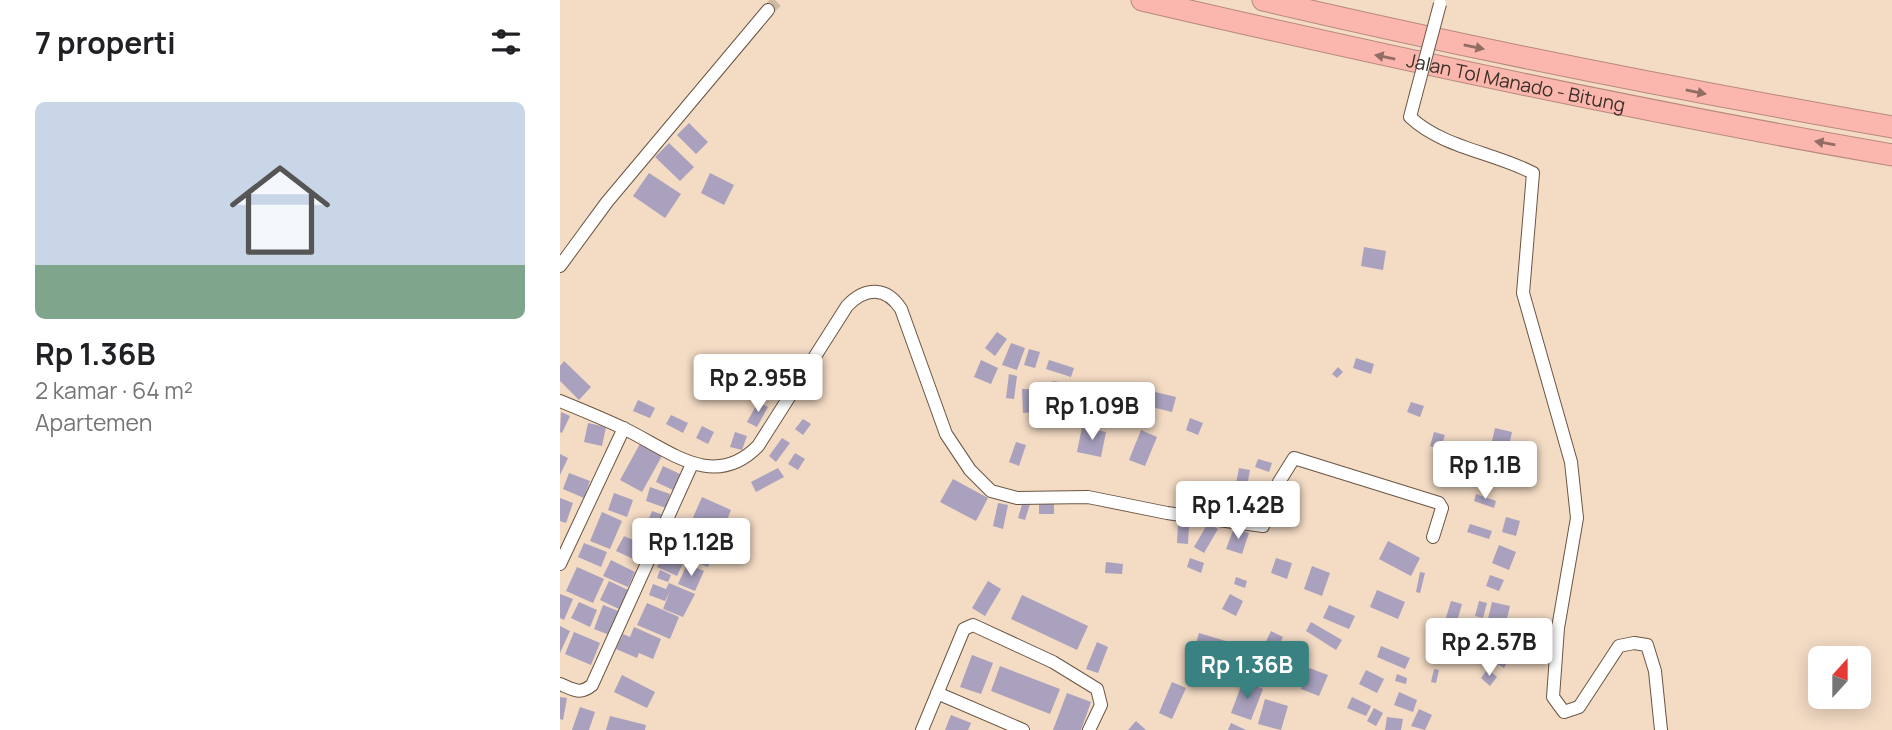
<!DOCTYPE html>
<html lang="id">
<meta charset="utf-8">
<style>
body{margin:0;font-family:Manrope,sans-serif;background:#f2f2f2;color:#202124;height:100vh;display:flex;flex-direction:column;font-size:26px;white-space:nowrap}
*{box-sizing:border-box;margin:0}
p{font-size:23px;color:#757577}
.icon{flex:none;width:38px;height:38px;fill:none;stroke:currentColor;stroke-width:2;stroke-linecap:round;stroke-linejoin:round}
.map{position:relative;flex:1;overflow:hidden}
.drawer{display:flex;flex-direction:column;background:#fff;width:560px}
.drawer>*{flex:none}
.needle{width:46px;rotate:21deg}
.tools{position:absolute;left:1248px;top:646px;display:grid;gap:14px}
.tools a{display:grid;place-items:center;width:63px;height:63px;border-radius:10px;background:#fff;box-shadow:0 4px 18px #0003;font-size:35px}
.price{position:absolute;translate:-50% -60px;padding:0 16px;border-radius:7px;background:#fff;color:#222;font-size:23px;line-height:46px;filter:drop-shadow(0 2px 4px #0008)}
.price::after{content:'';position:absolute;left:50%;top:42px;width:21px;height:16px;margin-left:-10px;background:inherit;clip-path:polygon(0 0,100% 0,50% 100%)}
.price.active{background:#3a8281;color:#fff}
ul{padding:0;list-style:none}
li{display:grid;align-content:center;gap:14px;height:371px;padding:0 35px}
li span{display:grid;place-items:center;height:217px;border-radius:10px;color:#555}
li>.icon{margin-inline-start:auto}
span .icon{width:126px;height:126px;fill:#fffc;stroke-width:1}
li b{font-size:30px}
h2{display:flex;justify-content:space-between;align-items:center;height:84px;padding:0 35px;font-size:30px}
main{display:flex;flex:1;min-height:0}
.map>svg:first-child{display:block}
.building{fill:#a9a1bd}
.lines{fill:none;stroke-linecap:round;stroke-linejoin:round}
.minor-tunnel{stroke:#ceb9a5;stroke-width:12;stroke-dasharray:12 6;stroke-linecap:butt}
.minor-casing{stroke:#6b5643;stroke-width:14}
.motorway-casing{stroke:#b7887f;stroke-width:23}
.minor{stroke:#fff;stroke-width:12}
.motorway{stroke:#fbb7ae;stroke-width:21}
.minor-bridge-casing{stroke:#6b5643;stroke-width:14;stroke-linecap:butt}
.minor-bridge{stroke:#fff;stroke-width:12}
.oneway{fill:#916d64}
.labels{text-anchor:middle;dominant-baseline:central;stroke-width:5;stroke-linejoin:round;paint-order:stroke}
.street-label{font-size:19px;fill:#3a3028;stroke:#fde9d7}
</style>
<main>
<section class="drawer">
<h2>7 properti<svg class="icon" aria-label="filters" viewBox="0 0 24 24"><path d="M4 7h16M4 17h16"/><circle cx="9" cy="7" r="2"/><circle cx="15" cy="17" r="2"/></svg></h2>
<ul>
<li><span style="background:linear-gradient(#c9d6e8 75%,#7fa58c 0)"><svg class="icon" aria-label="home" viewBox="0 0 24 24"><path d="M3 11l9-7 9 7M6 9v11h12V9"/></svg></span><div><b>Rp 1.36B</b><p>2 kamar · 64 m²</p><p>Apartemen</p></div></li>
</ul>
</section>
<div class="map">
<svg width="1332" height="730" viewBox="0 0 1332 730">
<rect width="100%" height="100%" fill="#f3dbc4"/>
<path class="building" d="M129,123L148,142L136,154L117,135Z
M109,143L134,167L120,181L95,157Z
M89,173L121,194L105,218L73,196Z
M150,173L174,185L164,205L141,193Z
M804,247L826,251L823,270L801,266Z
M437,332L447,339L435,356L425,348Z
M451,343L465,348L457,370L442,365Z
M469,349L480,352L475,368L464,365Z
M796,358L814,364L811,374L793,368Z
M421,360L438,368L431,384L414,377Z
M489,360L514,368L511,377L486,369Z
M4,361L31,387L19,400L0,381V366Z
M778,367L783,372L777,378L772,374Z
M449,374L457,376L454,399L446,398Z
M493,381L510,384L507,398L490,395Z
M462,389H474L476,412L463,413Z
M587,390L616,397L612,412L584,405Z
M78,400L95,408L90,418L73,411Z
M198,402L208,407L197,427L187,422Z
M851,402L864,406L860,417L847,412Z
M1,412L10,416L2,433L0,432Z
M111,415L128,423L123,433L106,424Z
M630,418L643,423L638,435L626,430Z
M243,419L251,424L243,435L235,429Z
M28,423L46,427L42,446L24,442Z
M142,426L154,432L148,444L136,438Z
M522,427L546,432L541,457L517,452Z
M935,428L952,432L949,446L932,441Z
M581,430L597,437L585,466L569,460Z
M175,432L187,436L182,450L170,447Z
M874,432L885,435L880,450L870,446Z
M222,438L230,443L216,462L209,456Z
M81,442L103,454L82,492L60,480Z
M456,442L466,445L459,466L449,462Z
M235,453L245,459L238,470L228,464Z
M0,454L8,458L0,475Z
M698,459L712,463L709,472L695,467Z
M103,466L120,474L113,490L96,482Z
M218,468L224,477L196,492L191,482Z
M679,468L690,470L684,502L673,500Z
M9,473L30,481L24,498L3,489Z
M393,479L428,498L416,521L380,502Z
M692,483L702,484L700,514H690Z
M648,485L661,487L658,500L646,498Z
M90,487L110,494L106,508L86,501Z
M54,493L73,500L67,517L48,510Z
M916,494L936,501L934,508L914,501Z
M142,497L171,510L161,535L131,522Z
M0,498L13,503L6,523L0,521Z
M479,499H494V514H479Z
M463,501L470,504L465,520L458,518Z
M438,503L448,505L443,529L433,526Z
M92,511L106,516L100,531L86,526Z
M42,512L62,521L50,549L30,541Z
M946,517L960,521L956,536L942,532Z
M648,523L658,529L644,553L634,547Z
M910,524L932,531L929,539L907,532Z
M618,525L629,526L628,544L617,543Z
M674,528L689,533L682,554L666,549Z
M78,530L90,536L82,563L56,551L64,536L73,540Z
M123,531L157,545L148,567L114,553Z
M828,541L860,558L851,576L819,559Z
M24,543L47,552L41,567L18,557Z
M939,545L956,552L949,570L932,563Z
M105,552L124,561L117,576L97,567Z
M630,558L644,563L641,573L627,567Z
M716,558L732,563L727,579L711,573Z
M51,560L75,572L68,587L43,576Z
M546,562L563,564L562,574L545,573Z
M127,564L144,571L135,591L118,584Z
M752,566L770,573L762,596L744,589Z
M17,567L44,579L33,603L6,591Z
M100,570L111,575L108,582L97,578Z
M860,572L865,573L860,593L856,592Z
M930,575L944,580L939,591L926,586Z
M676,577L687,581L685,588L674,584Z
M49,581L70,591L61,610L40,600Z
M428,581L441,589L425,616L412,608Z
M109,583L135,594L123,617L103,609L110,591L105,601L89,595L93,584L106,589Z
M817,590L845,602L838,619L810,607Z
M0,594L13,599L4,620L0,618Z
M670,594L683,601L676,616L662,609Z
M462,595L528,626L517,650L451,619Z
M891,601L902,604L896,625L885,621Z
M919,601L927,603L923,618L915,616Z
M19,602L37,610L30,627L11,618Z
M932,602L950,606L945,627L927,623Z
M87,603L119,617L110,639L77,625Z
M43,605L61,612L52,636L34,629Z
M769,605L795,616L789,629L763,618Z
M751,622L782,640L776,650L746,631Z
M0,626L10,631L0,653Z
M74,627L101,639L93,659L79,653L77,658L56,649L63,634L70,637Z
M711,631L723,637L707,671L694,666Z
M14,632L40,643L31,665L5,654Z
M639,633L669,642L660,672L630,663Z
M900,638L914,639L911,663L898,662Z
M537,642L548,647L538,673L526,669Z
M821,646L850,658L845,669L817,657Z
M731,648L749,656L735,686L718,678Z
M935,648L950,657L944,668L929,659Z
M412,655L433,663L421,694L400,687Z
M440,666L500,689L490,714L431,691Z
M749,668L768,675L759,696L741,689Z
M874,669L879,670L876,683L871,682Z
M928,669L937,677L930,686L921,678Z
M806,670L824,679L817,693L799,684Z
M837,674L847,678L846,684L835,681Z
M62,675L95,692L87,708L54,692Z
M683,681L703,689L691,720L671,713Z
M612,682L626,688L612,719L599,713Z
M839,692L857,700L853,712L834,705Z
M507,693L531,702L521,730H493Z
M0,697L7,698L3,720L0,719Z
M792,697L811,706L806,716L787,708Z
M705,699L728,706L721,730L698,724Z
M20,707L35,712L29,730H12Z
M814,708L823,713L816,726L807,721Z
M859,709L872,715L865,730L851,726Z
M391,715L411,723L408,730H385Z
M50,716L86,725L85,730H46Z
M827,717L843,719L841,730H825Z
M576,721L586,730H568Z
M671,723L686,730H668Z"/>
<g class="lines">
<path class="minor-tunnel" d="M208,10L218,0"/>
<g class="minor-casing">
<path id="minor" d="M856,94L850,117C883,148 933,152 973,173L963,293L1011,462L1017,518L998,628L993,697L1004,712L1019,707L1059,646L1074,643L1087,645L1095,671L1101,730
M0,266L47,202L208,10
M0,401C22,410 44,419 65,429C110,451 154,491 198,446L287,306C305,287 326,286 341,309L386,434L410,470L431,491L457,498L528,497L607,513L703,526L719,482L734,458L879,503L882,508L873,537
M0,564L64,428
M0,684C14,690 20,695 32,685L132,464
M377,693L463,730
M362,730L404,629L413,625L493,662L537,689L541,705L529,730"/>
</g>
<g class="motorway-casing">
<g id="motorway">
<path id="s1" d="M582,0C831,58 1080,111 1332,155"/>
<path d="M703,0C912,49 1121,90 1332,127"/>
</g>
</g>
<use href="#minor" class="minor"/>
<use href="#motorway" class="motorway"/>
<g class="minor-bridge-casing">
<path id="minor-bridge" d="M856,94L880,4"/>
</g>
<use href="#minor-bridge" class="minor-bridge"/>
</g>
<defs><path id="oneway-solid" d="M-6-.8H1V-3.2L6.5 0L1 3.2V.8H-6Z" transform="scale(1.75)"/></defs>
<g class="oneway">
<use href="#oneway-solid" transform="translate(914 47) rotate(12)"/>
<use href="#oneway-solid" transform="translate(825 57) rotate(-168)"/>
<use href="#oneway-solid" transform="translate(1136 92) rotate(12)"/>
<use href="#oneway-solid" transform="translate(1265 143) rotate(-170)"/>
</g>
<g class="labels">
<g class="street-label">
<text stroke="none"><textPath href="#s1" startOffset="383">Jalan Tol Manado - Bitung</textPath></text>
</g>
</g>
</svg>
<div class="tools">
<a><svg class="needle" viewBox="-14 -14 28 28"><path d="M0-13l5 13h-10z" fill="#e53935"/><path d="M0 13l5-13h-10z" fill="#757577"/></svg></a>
</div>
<b class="price" style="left:198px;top:414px">Rp 2.95B</b>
<b class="price" style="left:532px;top:442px">Rp 1.09B</b>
<b class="price" style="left:925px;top:501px">Rp 1.1B</b>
<b class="price" style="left:678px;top:541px">Rp 1.42B</b>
<b class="price" style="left:131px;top:578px">Rp 1.12B</b>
<b class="price" style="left:929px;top:678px">Rp 2.57B</b>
<b class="price active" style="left:687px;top:701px">Rp 1.36B</b>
</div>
</main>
